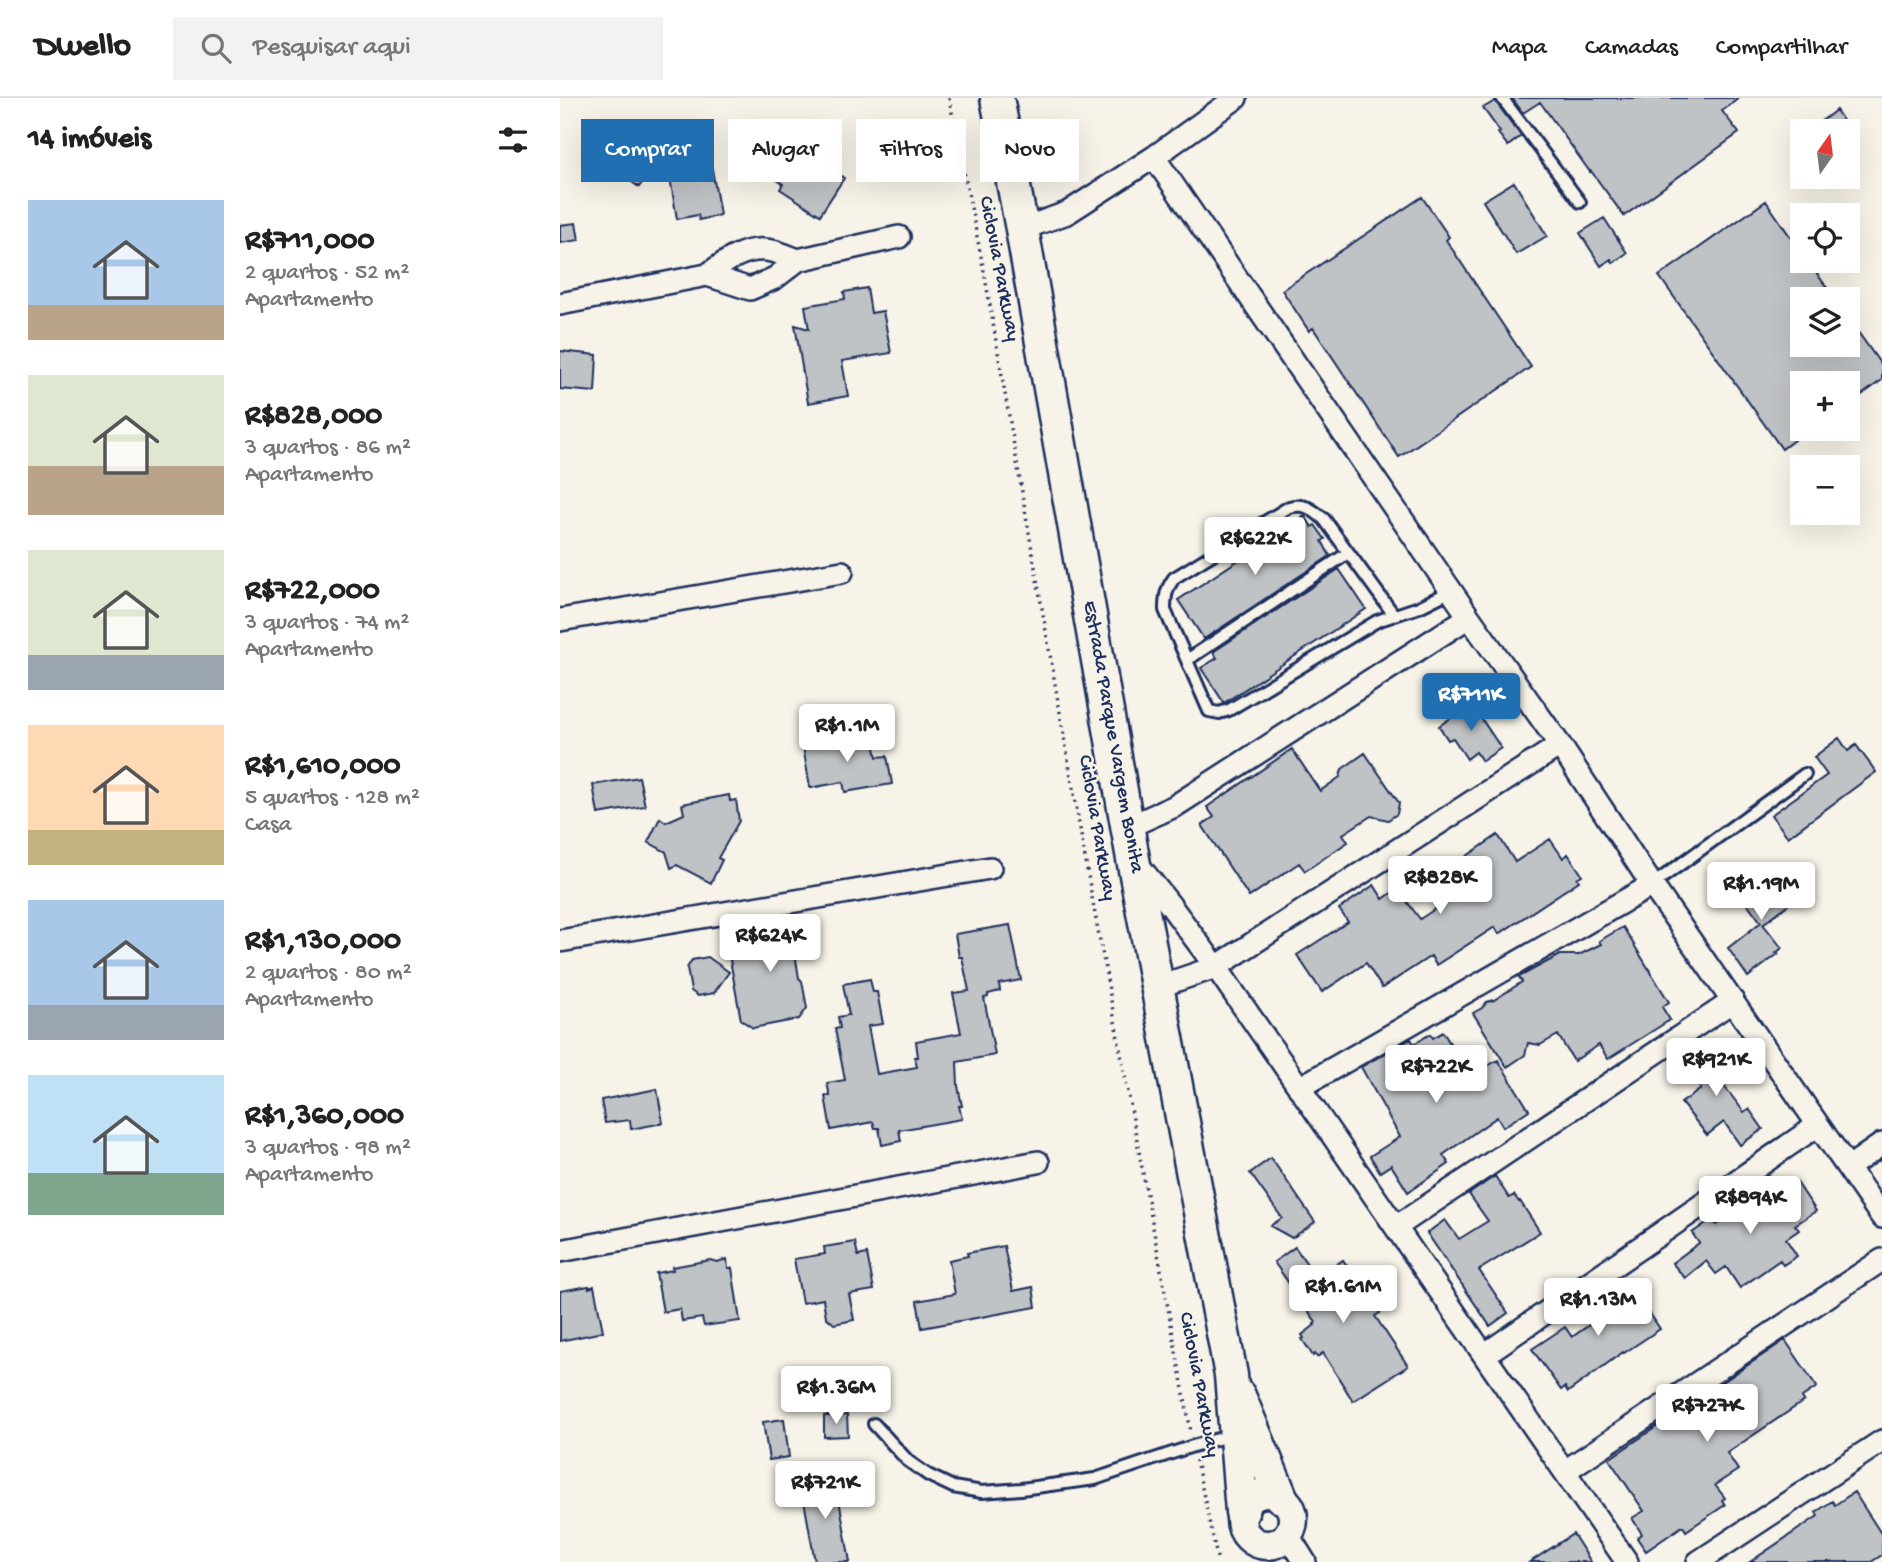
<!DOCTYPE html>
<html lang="pt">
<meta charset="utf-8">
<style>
body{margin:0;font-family:"Gochi Hand",sans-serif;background:#f2f2f2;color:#222;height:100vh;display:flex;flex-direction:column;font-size:26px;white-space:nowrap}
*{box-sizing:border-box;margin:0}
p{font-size:23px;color:#767676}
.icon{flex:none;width:38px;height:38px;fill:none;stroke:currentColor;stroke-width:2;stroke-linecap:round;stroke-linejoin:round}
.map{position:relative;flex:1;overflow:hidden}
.sheet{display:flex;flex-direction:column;background:#fff;width:560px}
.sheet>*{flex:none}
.top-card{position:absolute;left:21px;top:21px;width:665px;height:63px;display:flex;gap:14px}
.needle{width:46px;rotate:14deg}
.fabs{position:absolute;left:1230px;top:21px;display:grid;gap:14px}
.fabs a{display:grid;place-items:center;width:70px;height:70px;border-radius:0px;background:#fff;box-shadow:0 7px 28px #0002;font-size:35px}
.price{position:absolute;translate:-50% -60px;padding:0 16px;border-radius:7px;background:#fff;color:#222;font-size:23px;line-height:46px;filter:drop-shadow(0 2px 4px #0008)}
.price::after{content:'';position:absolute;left:50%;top:42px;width:21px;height:16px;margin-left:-10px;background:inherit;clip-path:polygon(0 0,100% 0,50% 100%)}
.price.selected{background:#1f6fb2;color:#fff}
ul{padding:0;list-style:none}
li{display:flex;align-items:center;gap:21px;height:175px;padding:0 28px}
li span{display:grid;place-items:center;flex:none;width:196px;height:140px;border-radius:0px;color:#555}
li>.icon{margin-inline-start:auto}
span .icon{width:84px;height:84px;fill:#fffc;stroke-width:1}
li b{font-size:30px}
h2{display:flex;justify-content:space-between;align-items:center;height:84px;padding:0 28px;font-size:30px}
.pill{padding:0 24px;border-radius:0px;background:#fff;box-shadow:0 7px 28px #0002;font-size:24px;line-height:63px}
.pill.selected{background:#1f6fb2;color:#fff}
header{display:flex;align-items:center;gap:42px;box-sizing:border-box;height:98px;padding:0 35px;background:#fff;border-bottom:2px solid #e0e0e0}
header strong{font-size:33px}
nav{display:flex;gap:38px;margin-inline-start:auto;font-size:24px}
.search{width:490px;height:63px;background:#f2f2f2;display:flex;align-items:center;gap:18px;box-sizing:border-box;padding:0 24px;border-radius:0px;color:#767676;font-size:26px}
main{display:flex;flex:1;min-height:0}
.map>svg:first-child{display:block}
.building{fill:#c0c3c5;stroke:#1b2f5e;stroke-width:2}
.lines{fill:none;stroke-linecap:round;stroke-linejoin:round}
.service-casing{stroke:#1b2f5e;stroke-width:16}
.minor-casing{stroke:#1b2f5e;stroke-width:26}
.tertiary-casing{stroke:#1b2f5e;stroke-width:33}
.secondary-casing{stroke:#1b2f5e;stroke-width:37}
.path{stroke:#1b2f5e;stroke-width:3.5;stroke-dasharray:2 5;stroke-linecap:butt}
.service{stroke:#f7f3e8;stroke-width:10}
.minor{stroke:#f7f3e8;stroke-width:21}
.tertiary{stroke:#f7f3e8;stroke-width:28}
.secondary{stroke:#f7f3e8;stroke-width:32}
.labels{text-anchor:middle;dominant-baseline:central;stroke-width:5;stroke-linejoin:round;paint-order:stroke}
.street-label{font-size:21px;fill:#1b2f5e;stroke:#f7f3e8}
</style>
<header>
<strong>Dwello</strong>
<div class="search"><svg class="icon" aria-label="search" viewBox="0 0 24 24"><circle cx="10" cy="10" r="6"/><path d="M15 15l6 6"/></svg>Pesquisar aqui</div>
<nav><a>Mapa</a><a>Camadas</a><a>Compartilhar</a></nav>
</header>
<main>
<section class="sheet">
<h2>14 imóveis<svg class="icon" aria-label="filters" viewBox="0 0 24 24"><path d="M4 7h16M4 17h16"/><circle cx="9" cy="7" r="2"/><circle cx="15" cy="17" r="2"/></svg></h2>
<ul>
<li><span style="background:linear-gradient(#a9c7e8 75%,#b9a48a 0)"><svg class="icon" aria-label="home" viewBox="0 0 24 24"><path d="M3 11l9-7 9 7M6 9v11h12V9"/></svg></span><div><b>R$711,000</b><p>2 quartos · 52 m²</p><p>Apartamento</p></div></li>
<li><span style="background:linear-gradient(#dfe7d0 65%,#b9a48a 0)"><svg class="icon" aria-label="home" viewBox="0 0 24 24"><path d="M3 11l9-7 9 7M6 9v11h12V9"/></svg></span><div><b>R$828,000</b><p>3 quartos · 86 m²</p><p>Apartamento</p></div></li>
<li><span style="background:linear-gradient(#dfe7d0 75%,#9aa5b1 0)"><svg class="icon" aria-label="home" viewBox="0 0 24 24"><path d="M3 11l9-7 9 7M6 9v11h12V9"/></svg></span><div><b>R$722,000</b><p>3 quartos · 74 m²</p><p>Apartamento</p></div></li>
<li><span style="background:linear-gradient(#ffd9b3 75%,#c2b280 0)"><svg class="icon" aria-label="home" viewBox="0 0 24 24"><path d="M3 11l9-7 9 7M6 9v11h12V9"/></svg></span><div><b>R$1,610,000</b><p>5 quartos · 128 m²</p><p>Casa</p></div></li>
<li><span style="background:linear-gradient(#a9c7e8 75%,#9aa5b1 0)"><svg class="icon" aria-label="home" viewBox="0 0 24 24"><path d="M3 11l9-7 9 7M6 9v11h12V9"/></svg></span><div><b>R$1,130,000</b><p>2 quartos · 80 m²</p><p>Apartamento</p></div></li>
<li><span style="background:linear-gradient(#bfe0f5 70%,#7fa58c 0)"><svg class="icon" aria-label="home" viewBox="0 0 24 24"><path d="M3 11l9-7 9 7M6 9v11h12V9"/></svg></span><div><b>R$1,360,000</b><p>3 quartos · 98 m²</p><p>Apartamento</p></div></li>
</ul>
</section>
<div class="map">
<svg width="1322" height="1464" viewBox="0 0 1322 1464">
<rect width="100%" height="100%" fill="#f7f3e8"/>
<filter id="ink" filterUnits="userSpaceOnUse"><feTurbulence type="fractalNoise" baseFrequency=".0143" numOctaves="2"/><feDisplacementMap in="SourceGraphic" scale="14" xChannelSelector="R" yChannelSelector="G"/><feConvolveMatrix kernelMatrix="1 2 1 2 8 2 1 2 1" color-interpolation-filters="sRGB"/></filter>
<g filter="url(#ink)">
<path class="building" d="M952,0H1179L1162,13L1179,35L1064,118L1031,73L1030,74L980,4L963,15Z
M935,3L961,38L948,48L938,35L940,34L923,10Z
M1276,12L1290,33H1246L1267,19Z
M213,27L250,51L247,56L284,80L260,117L220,91L223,86L190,64Z
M147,42L160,117L139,122L138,117L117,121L105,50Z
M73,55L93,69L79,89L59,75Z
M954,84L987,138L956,156L923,103Z
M862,99L889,139L886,142L971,269L839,359L753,230L749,233L722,192Z
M1206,103L1242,156V163H1248L1275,201H1242V247H1288V220L1322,268V282L1288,307V285H1242V336L1222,351L1099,178Z
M1044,120L1067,155L1053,165L1051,161L1041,168L1020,135Z
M16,125L19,142L0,145V127Z
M307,190L311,215L323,213L331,255L282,263L288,298L248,305L235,227L249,231L245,208L285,201L284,194Z
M0,253L37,257L35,294L0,291Z
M745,418L752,429L755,427L765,441L762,443L770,458L644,541L618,502Z
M779,471L806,511L664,605L641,570L657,560L653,554Z
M916,603L926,617L921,620L941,650L922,663L916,654L907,661L893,640L888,642L879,628Z
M312,635L317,659L327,658L332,686L285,694L283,684L250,690L243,648Z
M1279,640L1288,653L1296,647L1316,674L1228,739L1211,717L1267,677L1254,659Z
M732,651L760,693L780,679L782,671L805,655L839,705L837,716L828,722L811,718L783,736L788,744L745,773L739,765L689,799L642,727L654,719L647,709Z
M79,679L85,708L38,716L33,687Z
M169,697L170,703L176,702L179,723L158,760L162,762L151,785L117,767L111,770L106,754L88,744L100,720L106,724L124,716L122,706Z
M938,737L955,764L990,741L1003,760L1008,756L1022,777L1017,780L1019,783L939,836L935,829L876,867L871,858L822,890L806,865L762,894L737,857L788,824L779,811L814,787L823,801L833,794L834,796L839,793L860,821L908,789L904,782L914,775L904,760Z
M1209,769L1234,802L1203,826L1222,850L1216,855L1218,856L1188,879L1168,850L1201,824L1178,793Z
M232,825L233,833L252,830L256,851L235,855L239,880L242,883L247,910L239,921L193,930L181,922L170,862L178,851L175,835Z
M450,827L461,882L439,886L440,893L428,896V899L424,900L435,957L397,964L398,988L402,1008H399L402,1021L339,1032L341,1043L322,1047L319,1030H315L313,1024L271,1032L265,998H270L267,985L285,982L275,931L280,930L278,919L289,917L283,886L310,881L313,894H317L323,926L308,928L317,976L357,969L355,959H358L356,943L401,935L393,895L409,893L402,859H399L395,836Z
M1063,829L1109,904L1102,909L1110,922L1048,961L1039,947L1014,963L998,937L980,947L968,945L965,957L947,969L913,915L922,910L927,904L934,902L962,884L959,879L1000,857H1019L1041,846L1039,843Z
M148,859L169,874L154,895L138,898L131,893L127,870L132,862Z
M883,934L910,978L938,962L969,1012L943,1029L937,1019L883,1057L889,1066L848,1094L831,1067L820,1074L810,1058L840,1039L801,969L851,941L854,946L870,936L873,940Z
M1135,949L1140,957L1148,952L1159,966L1166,961L1176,973L1161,984L1184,1014L1189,1011L1203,1031L1180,1047L1164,1024L1147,1037L1121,1005L1141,991L1120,960Z
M97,991L103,1025L71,1031L70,1022L45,1025L41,1002Z
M711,1060L755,1124L732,1140L710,1128L722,1120L690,1075Z
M935,1078L949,1100L954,1097L959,1104L960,1103L980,1134L919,1172L948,1215L930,1228L867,1135L885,1122L899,1141L928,1123L909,1096Z
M1236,1083L1256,1113L1235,1127L1239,1132L1226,1141L1237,1158L1223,1167L1220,1162L1180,1190L1166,1169L1156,1176L1146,1163L1125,1180L1112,1165L1139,1145L1132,1135L1152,1121L1156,1127L1222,1086L1225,1091Z
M295,1144L298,1158L307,1156L314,1192L289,1196L294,1222L274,1226L266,1219L263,1201L242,1205L234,1161L265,1156L264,1149Z
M444,1148L453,1193L473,1189L476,1209L362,1230L357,1203L395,1196L389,1162L408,1158L407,1155Z
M735,1149L757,1180L783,1162L820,1215L815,1218L848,1268L793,1303L763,1255L757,1259L755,1256L753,1258L742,1241L744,1240L742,1237L755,1227L754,1226L756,1224L714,1164Z
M167,1161L168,1170H172L180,1223L144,1228L142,1220L122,1223L120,1211L103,1214L96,1175L113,1172L112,1169L150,1162L157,1164Z
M1065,1181L1074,1196L1076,1194L1100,1231L1064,1255L1063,1254L1008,1294L1005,1289L1001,1292L972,1251L1005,1229L1012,1239L1039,1220L1035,1214L1043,1208L1038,1199Z
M29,1188V1190L34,1188L43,1233L38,1234V1235L0,1243V1193Z
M1225,1242L1257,1289L1242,1299L1244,1303L1167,1355L1178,1372L1155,1387L1165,1400L1162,1402L1165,1407L1126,1433L1123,1428L1121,1429L1086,1453L1077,1440L1082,1436L1072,1420L1084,1413L1049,1361Z
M287,1317L288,1338L264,1339V1318Z
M224,1321L229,1359L209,1362L203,1324Z
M275,1379L290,1464H255L241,1386Z
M1294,1394L1322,1437V1457L1311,1464H1190L1258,1418L1256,1414L1272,1403L1275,1407Z
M1013,1436L1031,1464H970Z"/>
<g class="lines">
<g class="service-casing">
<path id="service" d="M942,0L1020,104
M834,517L764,421C751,411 746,405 729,409L614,480C606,491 605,499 605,512L649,613L659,615L669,612L817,523L859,509L891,493
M627,562L788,455
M1092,787L1245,676
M314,1326L348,1363L368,1377L393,1389L422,1394L461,1391L535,1381L633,1348L672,1337"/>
</g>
<g class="minor-casing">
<path id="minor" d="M594,59L909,519L1000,647L1092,787L1322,1119
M462,131L507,115L594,59L676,0
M147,177C166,163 187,147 212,153C221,155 230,159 238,162
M0,206L147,177L190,191L215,180L238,162L339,139
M0,522L282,474
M568,729L615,708L909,519
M576,764L610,807L656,869L1067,1464
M0,843L430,770
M597,889L656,869L1000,647
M739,990L1092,787
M1289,1069L1322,1046
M836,1129L1173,903
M0,1153L478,1064
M924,1257L1258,1027
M1005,1373L1322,1162
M728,1437L745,1464
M1138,1464L1322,1343"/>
</g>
<g class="tertiary-casing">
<path id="tertiary" d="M681 1421a26 26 0 1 1 52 0a26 26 0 1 1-52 0Z"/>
</g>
<g class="secondary-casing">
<path id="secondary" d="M437,0L462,131L573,761L671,1277L682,1414
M679,1298L721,1399"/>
</g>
<path class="path" d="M389,0L424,173L530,789L631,1334
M636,1362L658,1464"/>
<use href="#service" class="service"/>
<use href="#minor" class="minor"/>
<use href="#tertiary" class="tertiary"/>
<use href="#secondary" class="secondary"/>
</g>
</g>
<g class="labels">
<g class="street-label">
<text transform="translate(438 171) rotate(79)">Ciclovia Parkway</text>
<text transform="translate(552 639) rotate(80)">Estrada Parque Vargem Bonita</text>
<text transform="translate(536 730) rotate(80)">Ciclovia Parkway</text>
<text transform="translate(638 1287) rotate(79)">Ciclovia Parkway</text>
</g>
</g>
</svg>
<div class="fabs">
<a><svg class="needle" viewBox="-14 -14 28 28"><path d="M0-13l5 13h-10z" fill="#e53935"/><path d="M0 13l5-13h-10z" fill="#767676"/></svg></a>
<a><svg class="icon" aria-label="locate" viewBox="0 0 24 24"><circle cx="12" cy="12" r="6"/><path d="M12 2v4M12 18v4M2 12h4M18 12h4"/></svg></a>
<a><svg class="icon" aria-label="layers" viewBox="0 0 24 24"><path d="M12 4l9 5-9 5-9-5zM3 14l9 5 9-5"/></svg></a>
<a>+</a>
<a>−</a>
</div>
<b class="price" style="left:695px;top:479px">R$622K</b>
<b class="price selected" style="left:911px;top:635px">R$711K</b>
<b class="price" style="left:287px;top:666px">R$1.1M</b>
<b class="price" style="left:880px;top:818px">R$828K</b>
<b class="price" style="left:1201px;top:824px">R$1.19M</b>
<b class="price" style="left:210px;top:876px">R$624K</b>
<b class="price" style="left:1156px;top:1000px">R$921K</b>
<b class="price" style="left:876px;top:1007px">R$722K</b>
<b class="price" style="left:1190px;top:1138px">R$894K</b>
<b class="price" style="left:783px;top:1227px">R$1.61M</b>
<b class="price" style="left:1038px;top:1240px">R$1.13M</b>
<b class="price" style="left:276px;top:1328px">R$1.36M</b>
<b class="price" style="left:1147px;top:1346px">R$727K</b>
<b class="price" style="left:265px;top:1423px">R$721K</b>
<div class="top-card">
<a class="pill selected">Comprar</a>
<a class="pill">Alugar</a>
<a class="pill">Filtros</a>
<a class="pill">Novo</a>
</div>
</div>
</main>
